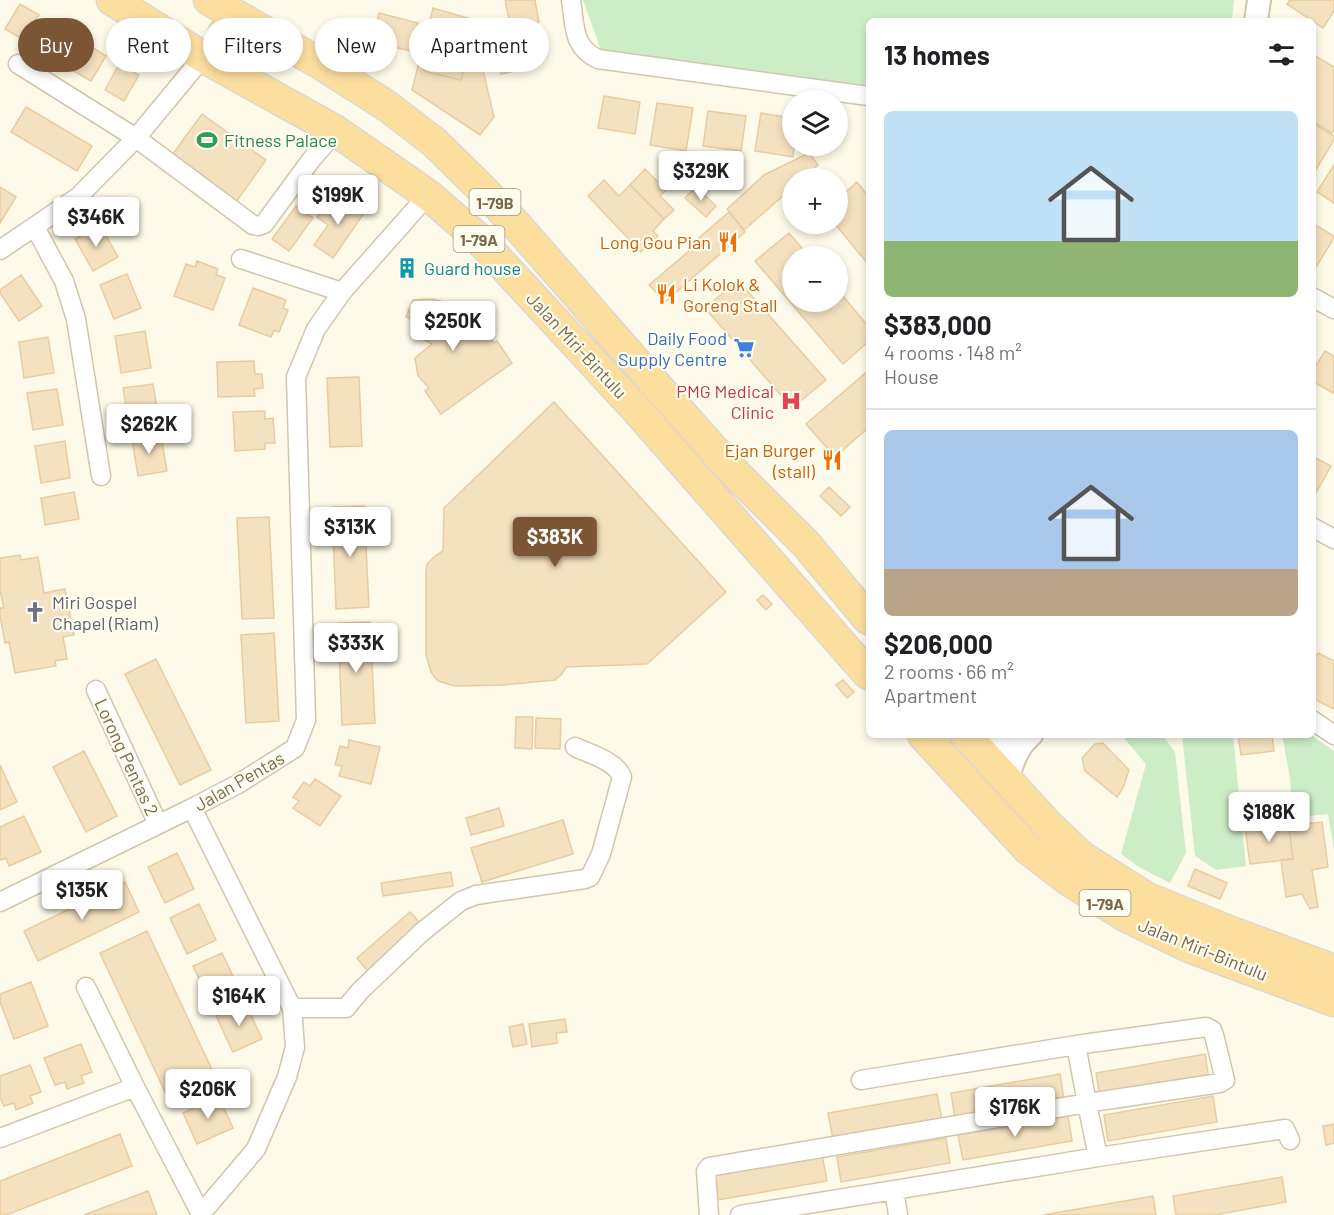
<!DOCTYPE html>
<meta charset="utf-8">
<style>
body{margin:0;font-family:Barlow,sans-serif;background:#f6f6f6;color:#202124;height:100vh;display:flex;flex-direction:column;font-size:22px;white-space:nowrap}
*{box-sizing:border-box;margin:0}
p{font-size:20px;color:#757577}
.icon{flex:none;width:33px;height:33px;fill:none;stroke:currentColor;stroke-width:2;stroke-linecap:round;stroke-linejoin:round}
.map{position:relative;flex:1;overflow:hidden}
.panel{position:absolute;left:866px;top:18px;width:450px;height:720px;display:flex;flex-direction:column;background:#fff;border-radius:9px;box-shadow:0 3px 9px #0003}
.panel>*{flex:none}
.banner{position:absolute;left:18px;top:18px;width:570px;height:54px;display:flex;gap:12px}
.tools{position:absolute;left:782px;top:90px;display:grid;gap:12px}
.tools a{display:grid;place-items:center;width:66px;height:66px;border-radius:50%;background:#fff;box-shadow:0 3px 9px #0003;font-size:30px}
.price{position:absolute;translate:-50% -51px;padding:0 14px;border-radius:6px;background:#fff;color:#222;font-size:20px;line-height:39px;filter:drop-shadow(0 2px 3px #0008)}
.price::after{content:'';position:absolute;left:50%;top:36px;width:18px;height:14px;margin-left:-9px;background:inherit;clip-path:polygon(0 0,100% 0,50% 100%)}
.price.active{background:#7c5535;color:#fff}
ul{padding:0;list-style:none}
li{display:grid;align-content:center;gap:12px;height:318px;padding:0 18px}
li+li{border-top:2px solid #e0e0e0}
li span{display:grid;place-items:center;height:186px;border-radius:9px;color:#555}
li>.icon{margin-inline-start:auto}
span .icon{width:108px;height:108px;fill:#fffc;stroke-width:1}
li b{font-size:26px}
h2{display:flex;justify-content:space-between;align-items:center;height:72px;padding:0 18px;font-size:26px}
.chip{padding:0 21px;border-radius:27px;background:#fff;box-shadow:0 3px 9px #0003;font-size:21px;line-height:54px}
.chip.active{background:#7c5535;color:#fff}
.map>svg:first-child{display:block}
.green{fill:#ccedc6}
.building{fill:#f4e1bf;stroke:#e8cc9f;stroke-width:1.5}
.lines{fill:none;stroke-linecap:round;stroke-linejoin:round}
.minor-casing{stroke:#d1c6ad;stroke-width:21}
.tertiary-casing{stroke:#d1c6ad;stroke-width:26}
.trunk-casing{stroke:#dcd7d0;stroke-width:33}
.minor{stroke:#fff;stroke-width:18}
.tertiary{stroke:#fff;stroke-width:22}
.trunk{stroke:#fcde9f;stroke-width:30}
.labels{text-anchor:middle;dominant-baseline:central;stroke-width:4.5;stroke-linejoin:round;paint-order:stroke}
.shield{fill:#fffdf0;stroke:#a2947c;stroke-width:1.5}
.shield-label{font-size:16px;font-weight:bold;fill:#7a674b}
.leisure-label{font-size:18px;fill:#27864d;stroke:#fffdf0;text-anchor:start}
.food-label{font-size:18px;fill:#c56008;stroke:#fffdf0;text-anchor:end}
.culture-label{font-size:18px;fill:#0d838f;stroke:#fffdf0;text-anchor:start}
.shop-label{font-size:18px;fill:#366cbe;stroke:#fffdf0;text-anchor:end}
.street-label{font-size:18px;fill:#7a674b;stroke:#fffdf0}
.health-label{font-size:18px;fill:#be3a42;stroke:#fffdf0;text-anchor:end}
.worship-label{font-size:18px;fill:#5b616d;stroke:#fffdf0;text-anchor:start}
</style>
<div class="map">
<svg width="1334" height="1215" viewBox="0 0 1334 1215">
<rect width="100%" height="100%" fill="#fdfae9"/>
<path class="green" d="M583,0H1234L1232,21H868V89L602,53Z
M1124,735H1162L1175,752L1186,853L1170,883L1139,867L1121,854L1146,764L1124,738Z
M1182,735H1233L1246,866L1216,870L1195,856Z
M1282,735H1311L1334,751V850L1328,814L1293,818L1290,778Z"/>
<path class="building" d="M505,0H535L539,22L511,28Z
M1290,0H1334V11L1323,28L1287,4Z
M20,4L39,15L24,40L5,29Z
M433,8L471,19L494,117L480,135L412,90Z
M379,13L418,23L411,51L372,42Z
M53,23L73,35L57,62L37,50Z
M435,28L472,37L461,80L424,71Z
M530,41L535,67L501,74L495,48Z
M87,44L106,56L91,81L72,70Z
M1312,54L1334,67V130L1332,133L1312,121Z
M119,64L139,75L124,101L105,90Z
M604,96L640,102L635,134L598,128Z
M657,103L693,108L686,151L650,145Z
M26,107L92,146L77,171L11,132Z
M708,111L746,116L741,151L703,146Z
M761,113L792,118V146H794L793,157L755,151Z
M202,114L266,160L236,202L172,155Z
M1312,123L1334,136V140L1312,176Z
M809,153L818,165L803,178H792V188L744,230L727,209L764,175Z
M1334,165V203L1317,192Z
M645,169L666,190L660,196L674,210L664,219L630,185Z
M604,180L619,196L630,185L664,219L653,231L658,236L641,252L588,196Z
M318,181L333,192L317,214L307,206L309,202L304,199Z
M857,182L868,196V264L835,224H837V200Z
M0,187L16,197L0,223Z
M696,187L716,206L706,217L685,198Z
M347,199L365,212L333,258L314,245L328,225L317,217L330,200L341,208Z
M296,206L313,218L289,251L272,239Z
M729,212L745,232L665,302L649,285L696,245L694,242Z
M1312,223L1334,236V238L1316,267L1312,265Z
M100,225L118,257L93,271L75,239Z
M789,233L809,256H792V302H837V289L868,326V342L843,364L755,261Z
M197,261L218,269L216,275L225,278L213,310L174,296L186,264L195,267Z
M127,274L141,308L114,319L100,285Z
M21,275L42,306L19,321L0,293V290Z
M738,280L826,380L792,408L705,308Z
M253,288L286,300L283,308L288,310L279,332L274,330L271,337L239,325Z
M432,299L449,303L471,315L494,343L497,341L512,363L441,414L425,391L429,388L418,376L415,358L432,344L415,335L418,323L406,317L413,300Z
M145,331L151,368L121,373L115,336Z
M48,337L54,373L24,378L19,342Z
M1325,351L1334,356V391L1333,393L1312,381V372Z
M254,361L255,374H262L263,388L254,389L255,396L218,397L217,362Z
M868,371V428L835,457L806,424Z
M359,377L362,446L330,447L327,378Z
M153,384L159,420L129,425L123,388Z
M57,389L63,425L33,430L27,393Z
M554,402L726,592L647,664L566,667L562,674L555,680L502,685L455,686L438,681L431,672L426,655V572L427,564L435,556L443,551L444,508Z
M265,411V419L273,418L275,443H265V449L235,451L233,412Z
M161,435L167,471L138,476L132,439Z
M65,441L70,478L41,483L35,446Z
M1312,456L1331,466L1316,493L1312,492Z
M829,487L850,507L841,516L820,496Z
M74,492L79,519L45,525L41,498Z
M364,506L369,607L336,609L332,507Z
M269,517L274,618L242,619L237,518Z
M20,555L21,560L38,557L44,593L65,589L74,635L63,637L67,659L55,661L56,666L15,673L9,642L5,643L0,616V608H4L0,591V558Z
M763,595L772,604L766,610L757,600Z
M370,622L375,723L342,725L338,623Z
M274,633L279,721L246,723L241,635Z
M1318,653L1334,661V709L1312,698V664Z
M156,659L211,770L180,785L125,674Z
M843,680L854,692L847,698L836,685Z
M516,717H533L532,749L515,748Z
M536,718L561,719L560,749L535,748Z
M1238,735H1272L1274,751L1241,755Z
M349,740L380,747L371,784L339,776L342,766L335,765L340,746L348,748Z
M1103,743L1129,770L1123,788L1117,797L1085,771L1082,758L1095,744Z
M84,751L117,816L86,832L53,767Z
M0,765L17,802L0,810Z
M315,779L341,796L320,826L293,808L299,801L293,797L304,782L310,786Z
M499,808L504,826L471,835L466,818Z
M24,816L41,852L9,866L6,858L1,860L0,858V827Z
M563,820L573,854L482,882L471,848Z
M1288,822L1293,859L1250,864L1245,828Z
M1322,822L1328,867L1312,870L1318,907L1310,909L1302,894L1286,897L1281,860L1293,859L1289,826Z
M177,853L194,889L165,903L148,867Z
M1195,869L1227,883L1220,899L1188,886Z
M451,872L453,886L383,896L381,883Z
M125,882L139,912L38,961L24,931Z
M199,904L216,940L187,954L170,918Z
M410,912L423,926L369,973L357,958Z
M147,931L214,1074L167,1096L100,953Z
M222,953L239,989L210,1002L193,966Z
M31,982L48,1026L14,1039L0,1002V994Z
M245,1002L262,1039L233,1052L216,1016Z
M565,1019L567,1032L556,1033L557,1043L532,1047L529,1024Z
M523,1024L527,1044L513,1047L509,1027Z
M81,1044L92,1072L81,1076L84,1083L67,1089L65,1082L55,1085L44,1058Z
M1205,1054L1209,1079L1100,1098L1096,1073Z
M30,1065L41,1092L30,1096L33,1103L16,1110L14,1103L4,1106L0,1097V1076Z
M1060,1074L1064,1100L955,1119L951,1093Z
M937,1094L942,1120L833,1139L828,1113Z
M1213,1096L1217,1122L1108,1141L1104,1115Z
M219,1097L233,1128L197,1144L183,1113Z
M1068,1116L1072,1141L963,1160L958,1135Z
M1334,1124V1143L1326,1145L1323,1126Z
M120,1134L132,1166L6,1215H0V1181Z
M946,1138L950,1163L841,1182L837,1157Z
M822,1155L827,1181L718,1200L713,1174Z
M1282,1177L1286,1202L1214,1215H1176L1173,1196Z
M148,1191L157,1215H84Z
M1153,1196L1156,1215H1043Z"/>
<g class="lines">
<g class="minor-casing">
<path id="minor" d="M571,0C575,25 572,47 598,59L868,96
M18,64L136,138L253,225L258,226L264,224L311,160L336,131
M35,227L64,281L76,319L101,476
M0,250L78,197L136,138L203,57
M241,259L342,292
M1312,297L1334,309
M1312,527L1334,539
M96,690L158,824
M1312,720L1334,735
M192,808L292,1008L295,1047L287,1077L256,1149L200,1215
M0,902L192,808L238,784L295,748L306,720L296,377L316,329L342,292L428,195
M86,987L135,1087L201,1214
M292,1008H346L360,991L422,932L461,901L476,895L585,879L590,877L601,854L622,777C616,761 590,754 575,747
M1076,1045L1087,1103L1098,1157
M0,1138L135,1087
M894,1190L898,1215
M709,1215L706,1171L709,1167L1087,1103L1220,1083L1225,1080L1214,1035L1212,1030L1206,1027L1076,1045L861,1080
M740,1215L1098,1157L1285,1129L1290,1140"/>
</g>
<g class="tertiary-casing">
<path id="tertiary" d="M1256,21L1259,0
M979,749L1024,742
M1007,780C1012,763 1017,747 1031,735"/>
</g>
<g class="trunk-casing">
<path id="trunk" d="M112,0L203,57L336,131L428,195L478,238L635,408L868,674
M209,0L321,64L387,106L434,142L485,192L519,228L649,377L728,466L806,544L868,619
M234,74C222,48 210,33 243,19
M923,735L1028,849L1067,879L1127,917L1189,947L1334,1001
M966,735L1049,826L1082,857L1147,898L1231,932L1334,970"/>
</g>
<use href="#minor" class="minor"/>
<use href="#tertiary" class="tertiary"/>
<use href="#trunk" class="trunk"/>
</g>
<defs>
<g id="stadium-bare" transform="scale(1.62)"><path d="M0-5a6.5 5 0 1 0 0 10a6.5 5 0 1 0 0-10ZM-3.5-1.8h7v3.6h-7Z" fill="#2e9e5b" stroke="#fffdf0" stroke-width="2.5" paint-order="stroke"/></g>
<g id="restaurant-bare" transform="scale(1.62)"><path d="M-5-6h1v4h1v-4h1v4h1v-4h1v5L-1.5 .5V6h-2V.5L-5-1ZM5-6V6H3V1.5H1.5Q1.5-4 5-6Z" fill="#e8710a" stroke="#fffdf0" stroke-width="2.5" paint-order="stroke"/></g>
<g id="building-bare" transform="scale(1.62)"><path d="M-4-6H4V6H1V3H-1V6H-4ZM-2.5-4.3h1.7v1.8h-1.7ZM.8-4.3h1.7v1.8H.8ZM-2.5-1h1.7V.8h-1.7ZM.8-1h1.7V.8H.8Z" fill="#0f9aa8" stroke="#fffdf0" stroke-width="2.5" paint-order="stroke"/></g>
<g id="supermarket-bare" transform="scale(1.62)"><path d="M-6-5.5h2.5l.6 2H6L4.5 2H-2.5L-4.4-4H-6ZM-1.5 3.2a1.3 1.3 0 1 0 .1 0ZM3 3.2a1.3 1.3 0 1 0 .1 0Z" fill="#3f7fe0" stroke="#fffdf0" stroke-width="2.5" paint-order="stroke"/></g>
<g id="hospital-bare" transform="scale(1.62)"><path d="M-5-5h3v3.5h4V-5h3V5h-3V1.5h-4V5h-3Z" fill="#e0444e" stroke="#fffdf0" stroke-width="2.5" paint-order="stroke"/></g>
<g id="church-bare" transform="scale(1.62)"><path d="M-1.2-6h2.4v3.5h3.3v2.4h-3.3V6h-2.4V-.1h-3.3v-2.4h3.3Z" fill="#6b7280" stroke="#fffdf0" stroke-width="2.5" paint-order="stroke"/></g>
</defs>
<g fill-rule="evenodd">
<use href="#stadium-bare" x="207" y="140"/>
<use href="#restaurant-bare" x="728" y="242"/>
<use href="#building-bare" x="407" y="268"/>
<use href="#restaurant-bare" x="666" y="294"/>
<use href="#supermarket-bare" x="744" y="348"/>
<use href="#hospital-bare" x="791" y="401"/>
<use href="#restaurant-bare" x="832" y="460"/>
<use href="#church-bare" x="35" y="612"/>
</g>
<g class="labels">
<g class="shield">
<rect x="469.5" y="189" width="51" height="26" rx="4.5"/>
<rect x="453.5" y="226" width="51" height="26" rx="4.5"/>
<rect x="1079.5" y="890" width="51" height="26" rx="4.5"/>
</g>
<g class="shield-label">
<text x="495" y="202">1-79B</text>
<text x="479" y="239">1-79A</text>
<text x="1105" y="903">1-79A</text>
</g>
<g class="leisure-label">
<text x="224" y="140">Fitness Palace</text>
</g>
<g class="food-label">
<text x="711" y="242">Long Gou Pian</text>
<text x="683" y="284" text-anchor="start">Li Kolok &amp;<tspan x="683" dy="21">Goreng Stall</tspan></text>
<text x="815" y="450">Ejan Burger<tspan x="815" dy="21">(stall)</tspan></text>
</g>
<g class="culture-label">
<text x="424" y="268">Guard house</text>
</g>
<g class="shop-label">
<text x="727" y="338">Daily Food<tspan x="727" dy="21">Supply Centre</tspan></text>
</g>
<g class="street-label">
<text transform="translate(577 345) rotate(47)">Jalan Miri-Bintulu</text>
<text transform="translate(127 757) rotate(65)">Lorong Pentas 2</text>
<text transform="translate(239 781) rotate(-30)">Jalan Pentas</text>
<text transform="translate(1203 949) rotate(22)">Jalan Miri-Bintulu</text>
</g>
<g class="health-label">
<text x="774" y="391">PMG Medical<tspan x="774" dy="21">Clinic</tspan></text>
</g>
<g class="worship-label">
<text x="52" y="602">Miri Gospel<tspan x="52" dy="21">Chapel (Riam)</tspan></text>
</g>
</g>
</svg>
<div class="tools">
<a><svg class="icon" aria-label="layers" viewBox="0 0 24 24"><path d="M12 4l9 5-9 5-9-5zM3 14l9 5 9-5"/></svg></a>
<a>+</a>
<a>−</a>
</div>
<b class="price" style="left:701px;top:202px">$329K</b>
<b class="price" style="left:338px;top:226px">$199K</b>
<b class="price" style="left:96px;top:248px">$346K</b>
<b class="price" style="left:453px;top:352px">$250K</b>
<b class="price" style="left:149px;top:455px">$262K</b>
<b class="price" style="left:350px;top:558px">$313K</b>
<b class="price active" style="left:555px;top:568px">$383K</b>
<b class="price" style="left:356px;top:674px">$333K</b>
<b class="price" style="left:1269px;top:843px">$188K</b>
<b class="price" style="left:82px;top:921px">$135K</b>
<b class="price" style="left:239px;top:1027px">$164K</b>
<b class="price" style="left:208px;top:1120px">$206K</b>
<b class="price" style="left:1015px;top:1138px">$176K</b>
<div class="banner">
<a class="chip active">Buy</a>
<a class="chip">Rent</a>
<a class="chip">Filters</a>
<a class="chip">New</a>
<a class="chip">Apartment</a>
</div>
<section class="panel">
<h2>13 homes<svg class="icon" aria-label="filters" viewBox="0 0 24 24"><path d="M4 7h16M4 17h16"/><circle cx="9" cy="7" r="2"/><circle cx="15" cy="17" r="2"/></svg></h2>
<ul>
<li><span style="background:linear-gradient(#bfe0f5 70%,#8fb573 0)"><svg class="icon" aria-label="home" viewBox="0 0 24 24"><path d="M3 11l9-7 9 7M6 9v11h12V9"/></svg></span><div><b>$383,000</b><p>4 rooms · 148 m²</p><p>House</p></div></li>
<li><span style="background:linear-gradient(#a9c7e8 75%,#b9a48a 0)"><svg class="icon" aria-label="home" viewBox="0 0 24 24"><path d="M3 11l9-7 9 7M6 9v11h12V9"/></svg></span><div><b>$206,000</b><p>2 rooms · 66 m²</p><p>Apartment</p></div></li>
</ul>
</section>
</div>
